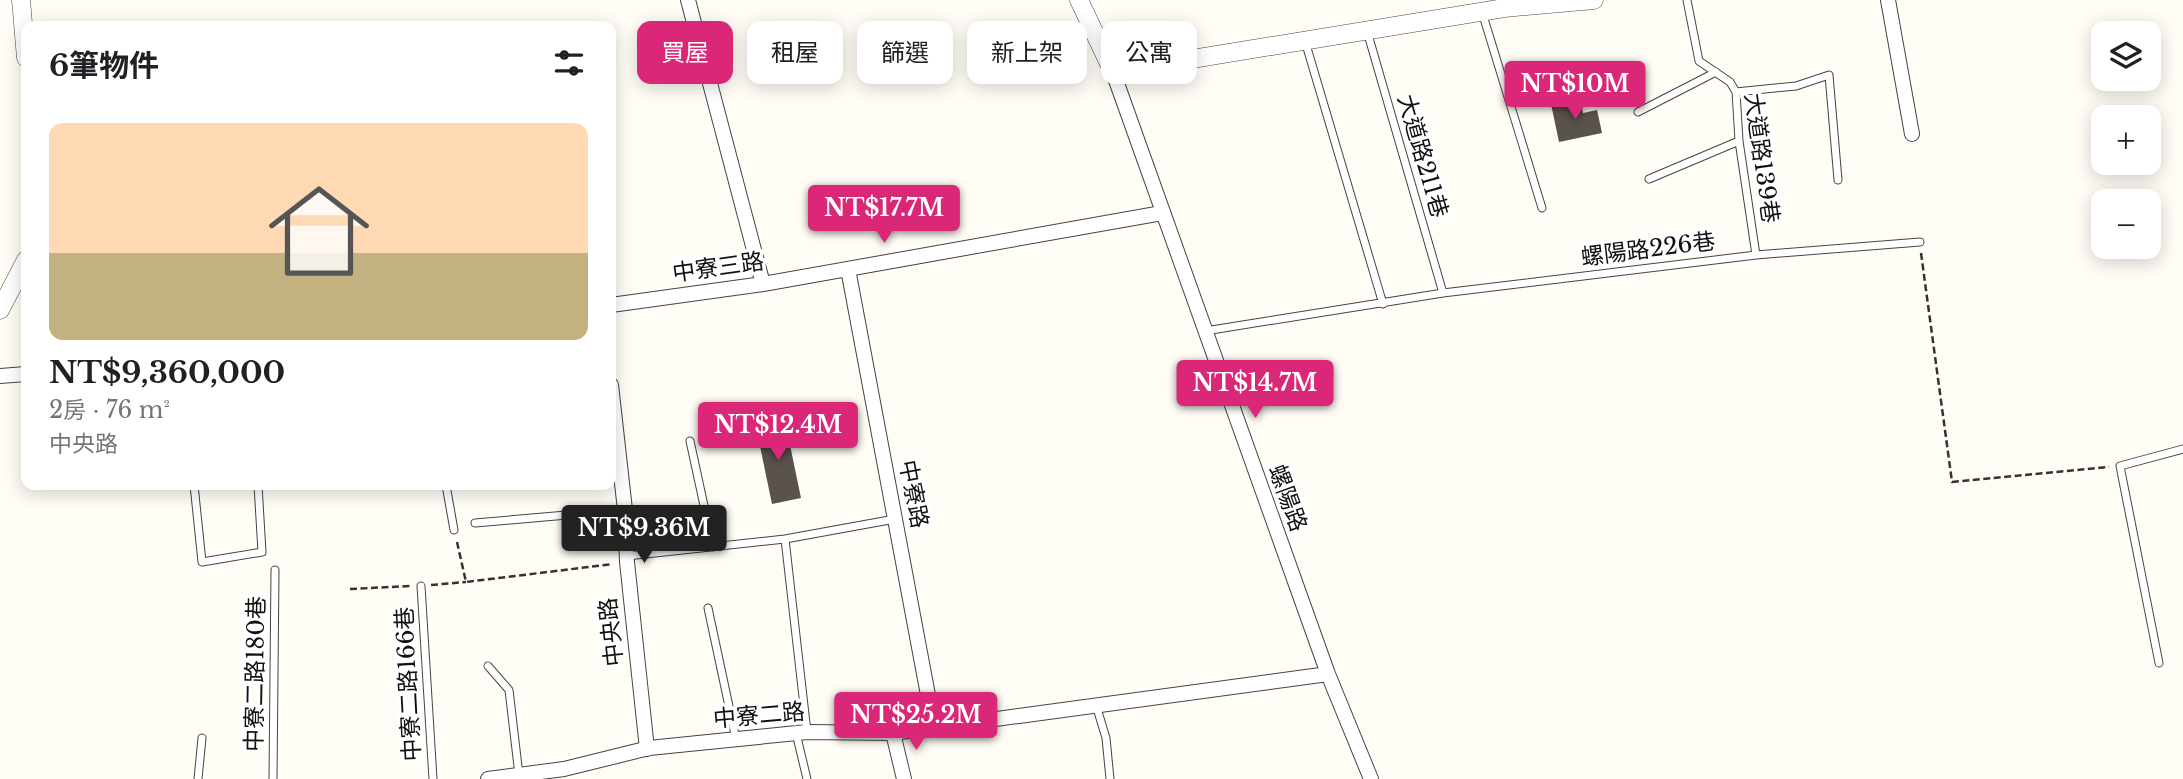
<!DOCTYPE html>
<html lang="zh-TW">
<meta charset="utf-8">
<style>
body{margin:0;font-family:"Libre Baskerville","Noto Sans TC",serif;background:#f2f2f2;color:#202124;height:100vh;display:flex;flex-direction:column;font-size:26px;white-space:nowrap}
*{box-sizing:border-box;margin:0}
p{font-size:23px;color:#757577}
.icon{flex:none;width:38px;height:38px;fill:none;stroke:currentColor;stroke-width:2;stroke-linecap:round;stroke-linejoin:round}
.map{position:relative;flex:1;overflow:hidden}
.details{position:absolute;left:21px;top:21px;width:595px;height:469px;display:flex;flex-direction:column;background:#fff;border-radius:14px;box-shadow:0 4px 18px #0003}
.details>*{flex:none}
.top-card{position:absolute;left:637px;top:21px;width:665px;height:63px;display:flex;gap:14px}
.buttons{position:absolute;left:2091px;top:21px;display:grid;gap:14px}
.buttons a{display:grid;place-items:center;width:70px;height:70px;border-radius:14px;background:#fff;box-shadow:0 4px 18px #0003;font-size:35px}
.price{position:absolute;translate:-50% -60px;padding:0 16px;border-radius:7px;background:#db2777;color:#fff;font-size:23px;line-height:46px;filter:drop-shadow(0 2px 4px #0008)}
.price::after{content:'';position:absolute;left:50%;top:42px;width:21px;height:16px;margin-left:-10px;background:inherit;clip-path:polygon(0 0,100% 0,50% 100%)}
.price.active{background:#222;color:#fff}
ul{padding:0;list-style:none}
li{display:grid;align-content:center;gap:14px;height:371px;padding:0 28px}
li span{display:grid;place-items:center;height:217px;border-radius:14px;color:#555}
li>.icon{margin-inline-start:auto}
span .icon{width:126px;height:126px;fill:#fffc;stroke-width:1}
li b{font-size:30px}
h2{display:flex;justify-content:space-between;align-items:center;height:84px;padding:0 28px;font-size:30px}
.chip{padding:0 24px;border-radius:14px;background:#fff;box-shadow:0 4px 18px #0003;font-size:24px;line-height:63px}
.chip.active{background:#db2777;color:#fff}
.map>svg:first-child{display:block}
.building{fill:#5a524d}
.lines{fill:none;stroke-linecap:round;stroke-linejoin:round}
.service-casing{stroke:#444;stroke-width:9}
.minor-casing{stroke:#444;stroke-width:16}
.tertiary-casing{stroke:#444;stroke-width:19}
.path{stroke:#333;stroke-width:2.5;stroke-dasharray:7 3.5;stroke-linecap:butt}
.service{stroke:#fff;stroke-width:7}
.minor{stroke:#fff;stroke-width:14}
.tertiary{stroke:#fff;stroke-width:18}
.labels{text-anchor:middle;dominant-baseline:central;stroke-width:7;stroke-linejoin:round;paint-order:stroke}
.street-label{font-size:23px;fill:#111;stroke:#fff}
</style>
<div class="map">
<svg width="2183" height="779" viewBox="0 0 2183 779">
<rect width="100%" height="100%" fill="#fffdf5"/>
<path class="building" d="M1580,98L1583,113L1597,110L1602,133L1559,142L1551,104Z
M785,421L801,498L772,504L756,427Z"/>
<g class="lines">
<g class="service-casing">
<path id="service" d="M1687,0L1699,61L1730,82L1736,92L1739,141L1756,255
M1482,12L1542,208
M1367,31L1443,293
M1305,41L1383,304
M1736,92L1796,86L1829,75L1838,180
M1638,112L1716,72
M1649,179L1739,141
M1205,331L1443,293L1756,255L1920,242
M690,441L713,547
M142,485H146
M194,485L202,562L262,552L258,485
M446,485L454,530
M475,523L624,510
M785,539L807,732
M627,556L785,539L895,519
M421,586L433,779
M708,608L736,739
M2159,663L2120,466L2183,449
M488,666L509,690L519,775
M1096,705L1106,738L1110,779
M796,733L807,779
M198,779L202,738
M273,779L275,570"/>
</g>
<g class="minor-casing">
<path id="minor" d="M688,0L763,284
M1888,0L1912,134
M1113,72L1328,674L1371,779
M848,269L934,727
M611,305L763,284L1162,213
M0,376L26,374
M611,385L625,510L627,562L647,749
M893,733L904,779
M488,779L564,769L649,748L807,732L893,733L1328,674"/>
</g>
<g class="tertiary-casing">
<path id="tertiary" d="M21,0L26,58
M1079,0L1113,72L1504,8L1594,0
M0,310L26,260"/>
</g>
<path class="path" d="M1921,253L1952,482L2109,467
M457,542L466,582L613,564
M431,585L466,582
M350,589L410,586"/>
<use href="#service" class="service"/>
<use href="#minor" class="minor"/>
<use href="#tertiary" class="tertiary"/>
</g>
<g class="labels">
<g class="street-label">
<text transform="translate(1423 156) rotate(74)">大道路211巷</text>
<text transform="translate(1762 158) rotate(82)">大道路139巷</text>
<text transform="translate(1648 249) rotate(-7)">螺陽路226巷</text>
<text transform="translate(718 267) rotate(-8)">中寮三路</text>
<text transform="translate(914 494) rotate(79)">中寮路</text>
<text transform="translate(1288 498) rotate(70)">螺陽路</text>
<text transform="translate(611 632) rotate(-96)">中央路</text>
<text transform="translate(255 674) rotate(-89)">中寮二路180巷</text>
<text transform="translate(408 684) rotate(-93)">中寮二路166巷</text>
<text transform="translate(759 715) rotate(-5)">中寮二路</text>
</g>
</g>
</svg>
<div class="buttons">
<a><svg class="icon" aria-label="layers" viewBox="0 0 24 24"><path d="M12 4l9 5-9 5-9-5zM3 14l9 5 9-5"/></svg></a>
<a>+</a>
<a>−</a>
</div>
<b class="price" style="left:1575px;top:121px">NT$10M</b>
<b class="price" style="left:884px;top:245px">NT$17.7M</b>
<b class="price" style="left:1255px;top:420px">NT$14.7M</b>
<b class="price" style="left:778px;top:462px">NT$12.4M</b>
<b class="price active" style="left:644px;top:565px">NT$9.36M</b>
<b class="price" style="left:916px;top:752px">NT$25.2M</b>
<div class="top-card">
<a class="chip active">買屋</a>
<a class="chip">租屋</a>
<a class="chip">篩選</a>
<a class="chip">新上架</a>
<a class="chip">公寓</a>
</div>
<section class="details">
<h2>6筆物件<svg class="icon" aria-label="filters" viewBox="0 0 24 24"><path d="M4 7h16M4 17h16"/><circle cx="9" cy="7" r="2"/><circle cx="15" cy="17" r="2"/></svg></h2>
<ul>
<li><span style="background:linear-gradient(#ffd9b3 60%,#c2b280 0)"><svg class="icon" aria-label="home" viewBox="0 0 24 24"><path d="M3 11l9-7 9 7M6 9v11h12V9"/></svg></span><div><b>NT$9,360,000</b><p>2房 · 76 m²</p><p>中央路</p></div></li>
</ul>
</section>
</div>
